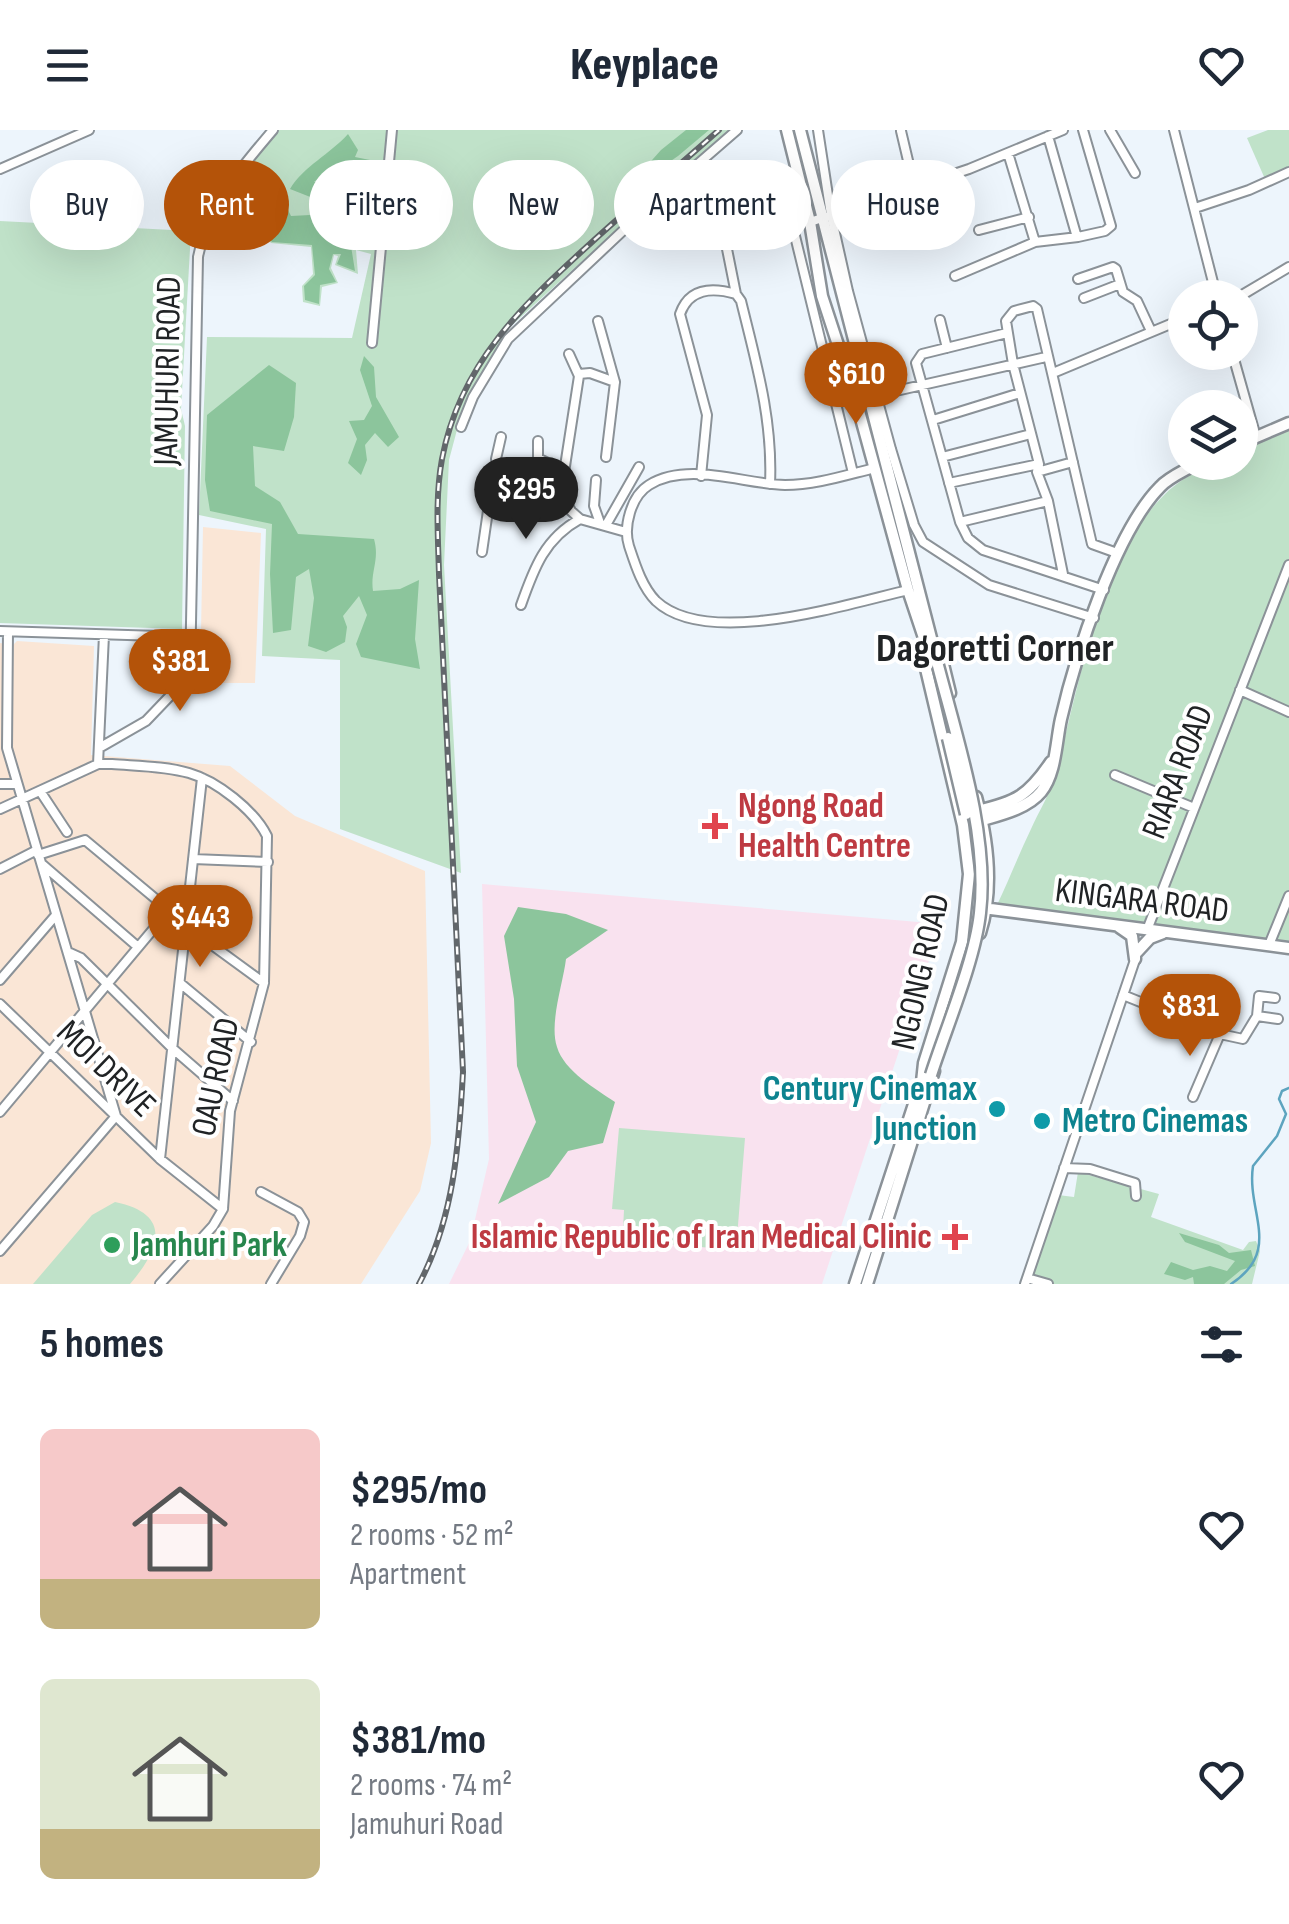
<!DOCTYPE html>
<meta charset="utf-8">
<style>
body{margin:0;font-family:"Sofia Sans Condensed",sans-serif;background:#f2f2f3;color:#1f2937;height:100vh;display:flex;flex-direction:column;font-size:38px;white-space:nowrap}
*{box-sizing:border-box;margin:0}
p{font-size:32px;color:#747a83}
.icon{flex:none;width:55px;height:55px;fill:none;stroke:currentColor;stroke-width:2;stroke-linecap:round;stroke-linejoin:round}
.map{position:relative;height:1154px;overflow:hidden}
.details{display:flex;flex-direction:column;background:#fff;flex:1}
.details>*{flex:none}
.guide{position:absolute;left:30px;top:30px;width:1230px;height:90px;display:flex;gap:20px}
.fabs{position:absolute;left:1168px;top:150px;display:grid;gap:20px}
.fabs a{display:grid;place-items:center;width:90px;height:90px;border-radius:50%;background:#fff;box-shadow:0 10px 40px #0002;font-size:50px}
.price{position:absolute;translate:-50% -85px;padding:0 22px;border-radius:35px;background:#b45309;color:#fff;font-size:32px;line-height:65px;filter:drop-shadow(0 2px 5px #0008)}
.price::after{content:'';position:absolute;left:50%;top:60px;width:30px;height:22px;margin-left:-15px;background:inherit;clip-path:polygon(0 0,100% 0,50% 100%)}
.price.selected{background:#222;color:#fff}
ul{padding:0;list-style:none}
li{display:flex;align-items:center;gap:30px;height:250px;padding:0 40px}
li span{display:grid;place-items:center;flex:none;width:280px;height:200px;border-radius:15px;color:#555}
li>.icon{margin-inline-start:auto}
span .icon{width:120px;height:120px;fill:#fffc;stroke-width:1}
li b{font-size:42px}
h2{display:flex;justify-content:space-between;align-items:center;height:120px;padding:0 40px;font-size:42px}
.tag{padding:0 35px;border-radius:45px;background:#fff;box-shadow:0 10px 40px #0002;font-size:35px;line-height:90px}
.tag.selected{background:#b45309;color:#fff}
header{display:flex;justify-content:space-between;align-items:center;height:130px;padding:0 40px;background:#fff;font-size:45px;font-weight:800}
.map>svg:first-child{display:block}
.commercial{fill:#fae6d6}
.education{fill:#f9e2ef}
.green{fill:#c0e2c9}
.forest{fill:#8cc59c}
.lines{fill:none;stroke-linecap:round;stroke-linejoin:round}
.stream{stroke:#5da4bf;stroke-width:2.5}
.minor-casing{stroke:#8b9298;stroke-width:12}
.major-casing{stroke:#8b9298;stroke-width:15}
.minor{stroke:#fff;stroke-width:8}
.major{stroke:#fff;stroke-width:10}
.rail-casing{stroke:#62676b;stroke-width:6}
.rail{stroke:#fff;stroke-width:2.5;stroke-dasharray:8;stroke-linecap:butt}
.major-bridge-casing{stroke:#8b9298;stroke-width:15;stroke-linecap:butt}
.major-bridge{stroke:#fff;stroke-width:10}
.health-dot{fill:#e0444e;stroke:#fff;stroke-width:4}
.culture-dot{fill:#0f9aa8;stroke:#fff;stroke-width:4}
.leisure-dot{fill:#2e9e5b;stroke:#fff;stroke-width:4}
.labels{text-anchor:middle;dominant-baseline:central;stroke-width:8;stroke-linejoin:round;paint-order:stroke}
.street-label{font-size:35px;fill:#202325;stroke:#fff}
.health-label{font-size:35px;font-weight:bold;fill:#be3a42;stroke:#fff;text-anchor:start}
.culture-label{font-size:35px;font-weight:bold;fill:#0d838f;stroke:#fff;text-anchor:end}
.leisure-label{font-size:35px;font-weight:bold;fill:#27864d;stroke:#fff;text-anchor:start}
.quarter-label{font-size:40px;font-weight:bold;fill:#202325;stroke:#fff}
</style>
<header><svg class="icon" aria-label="menu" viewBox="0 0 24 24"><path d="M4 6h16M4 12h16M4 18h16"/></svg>Keyplace<svg class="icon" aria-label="heart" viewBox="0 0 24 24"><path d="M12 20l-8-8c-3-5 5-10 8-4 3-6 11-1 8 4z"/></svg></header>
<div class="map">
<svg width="1289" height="1154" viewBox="0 0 1289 1154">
<rect width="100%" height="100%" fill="#edf5fc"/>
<path class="commercial" d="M203,397L261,403L255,553H200Z
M17,511L94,516L91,625L230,636L295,686L425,741L431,1013L420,1061L361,1154H0V513L13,515Z"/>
<path class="education" d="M482,754L941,794L822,1154H449L470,1111L489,1029Z"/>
<path class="green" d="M277,0H732L649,70L510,197L462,281L449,330L444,435L461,743L340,699V530L262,526L266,399L199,385L207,207L352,208L371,124L356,120L358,144L335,135L338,126L334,125L331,138L338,153L322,157L320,176L303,172L302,156L313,144L311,117L271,113L258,97L269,90L220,78Z
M1268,0H1289V40L1265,49L1247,8Z
M0,91L191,101L181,279L185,296L182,499L0,493Z
M1289,300V817L997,775C1009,750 1019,724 1031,699C1039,681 1051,662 1056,643C1082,549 1113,333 1240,332V321Z
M619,998L745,1008L736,1120L629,1111L630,1100L623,1099L624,1080L612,1079Z
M1078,1042L1159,1064L1151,1087L1243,1120L1249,1112L1256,1111L1260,1121L1252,1154H1031L1058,1065L1074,1067Z
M115,1072C173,1084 160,1119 130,1154H33L92,1085Z"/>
<path class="forest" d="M686,0H709L678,26L620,66L661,20Z
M348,4L358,20L355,27L370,30L381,37C353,48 344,27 314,52L334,55L324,89L332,102L345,96L349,85L339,66L353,67L365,82L366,100L374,105L370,119L351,116L355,141L337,134L341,124H333L329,139L336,152L320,155L319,174L305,170L304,156L315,145L312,115L272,112L260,97L273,92V73L280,64L291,86L310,85L323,72L290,59C304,36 330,24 348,4Z
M364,226L374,237L376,267L399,307L388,317L375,303L365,315L367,330L361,345L348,333L357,309L349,291L364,290L372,276L360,240Z
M269,235L296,253L294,287L284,321L253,316L255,356L280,372L298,404L374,409C380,430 370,441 373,461L400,459L419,450L415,509L420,539L361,527L356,514L367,485L359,466L343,486L347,497L345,512L326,522L308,516L314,468L309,439L296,447L291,500L273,503L270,444L272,394L210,381L205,350L207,285Z
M518,777L566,784L608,800L566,829C563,854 549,893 557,917C564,941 596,959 615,972L603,1013L568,1021L549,1047L498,1074L536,992L517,936L514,869L504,806Z
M1179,1103L1219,1115L1229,1123L1251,1120L1255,1136L1241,1140L1224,1154H1194L1193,1147L1185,1150L1164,1144L1171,1132L1193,1140L1210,1136L1227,1141L1235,1131L1185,1112Z"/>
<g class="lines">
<path class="stream" d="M1231,1154C1283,1120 1246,1082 1253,1036L1277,1006L1286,984L1279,969L1282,961L1289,958"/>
<g class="minor-casing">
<path id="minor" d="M818,0L831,85L848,161L891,319L914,395L923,412L989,455L1094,488
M1110,0L1135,43
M1174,0L1217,168
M901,1L914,56
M1048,6L1076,104L1078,107L1105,101L1111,96L1083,0
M0,39L89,0
M783,57L853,343
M1195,78L1249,60L1289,42
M721,89L736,164
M810,92L969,39L1063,0
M979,100L1029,87
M1035,112L1078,107
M955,146L1035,112L1008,23
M1078,149L1113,137L1116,139L1123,162L1137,171L1151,201
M1084,168L1120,154
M1237,168L1289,137
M940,190L947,218
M598,191L615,252
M1007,203L922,224L916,233L960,392L968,408L983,420L1104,460
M372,213L392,0
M1232,222L1256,307
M569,224L579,246L561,362L571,381L580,389L626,402
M1053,243L1185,188
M579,244L590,243L615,252L606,327
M856,270L1046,227
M933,290L1020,263
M461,297L473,267L508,209L646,79L737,0
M501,307L496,329L499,340L520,344L561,362
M538,311V328L554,336L562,354
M942,327L1031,304
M875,338C846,345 816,355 785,355C743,354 688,331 649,355C631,366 623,397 629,416C635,434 642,457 656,471C707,519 847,474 908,460
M1037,342L1073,332
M701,346L707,285L680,184C689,158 712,157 736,164L741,171C756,232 773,290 770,354
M596,350L594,376L600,393
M949,353L1039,334
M960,392L1048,371
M606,395L639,337
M482,422L491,360L499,340
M1063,444L1048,371L1037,342L1039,334L1013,234L1006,191L1014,181L1033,176L1037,179L1092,414L1117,423
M521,475C534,438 545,408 580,389
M0,501L191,507
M1240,560L1289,582
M99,618L146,591L190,545L198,127C207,76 240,39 273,0
M98,634L104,505
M1115,645L1194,678
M0,654H17
M40,661L67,702
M0,679L98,634H112C137,636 165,636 189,643C217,651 254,680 267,706L264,853L230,981L223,1079L213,1096L160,1154
M38,725L85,710L169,780
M193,729L268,732
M43,735L138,817
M0,739L37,720
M186,796L264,853
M1147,800L1289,435
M1269,815L1289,766
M70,823L81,828L172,918L233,971
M0,850L56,785
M180,853L251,912
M1123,865L1220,904L1243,909L1257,886L1259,866L1275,868
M0,874L160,1029L223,1079
M1257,886L1278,889
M1193,967L1220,904
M0,982L171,778L189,769
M160,1029L202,648
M1064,1038L1090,1039L1135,1053L1136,1066
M261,1062L298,1082L304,1092L300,1106L271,1154
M0,1121L116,986L7,618L8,502
M1027,1148L1048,1154
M1025,1154L1136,827"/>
</g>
<g class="major-casing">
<path id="major" d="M787,0L810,92L822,166L856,270L908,460L926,514L923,526L963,695L969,744L962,812L924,933L922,952
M800,0L932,512L940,522L950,563
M1240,314L1289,293
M976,667C988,711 994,759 980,803
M977,681C1016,672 1028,666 1051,632
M979,691C999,685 1027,679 1041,662C1056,644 1056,611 1061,589C1075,527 1116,401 1160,357C1170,346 1187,340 1199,332
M983,778L1289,818
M1119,797L1132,806L1135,829
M1137,822L1150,808L1163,803
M855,1154L916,968
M867,1154L934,941"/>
</g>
<use href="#minor" class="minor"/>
<use href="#major" class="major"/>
<g class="rail-casing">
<path id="rail" d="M419,1154C454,1088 459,1015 463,942L439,444C438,406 435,367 442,329C460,233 524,174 592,112C634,74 677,37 719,0"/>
</g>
<use href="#rail" class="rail"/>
<g class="major-bridge-casing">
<path id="major-bridge" d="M948,608L966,684
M931,945C946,898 975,830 980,783C990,699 952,595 932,512"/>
</g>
<use href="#major-bridge" class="major-bridge"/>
</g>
<g class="health-dot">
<path d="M710 681h10v10h10v10h-10v10h-10v-10h-10v-10h10z"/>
<path d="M950 1092h10v10h10v10h-10v10h-10v-10h-10v-10h10z"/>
</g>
<g class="culture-dot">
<circle cx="997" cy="979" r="10"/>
<circle cx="1042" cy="991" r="10"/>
</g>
<circle class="leisure-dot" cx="112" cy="1115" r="10"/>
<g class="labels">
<g class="street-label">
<text transform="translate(168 241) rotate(-89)">JAMUHURI ROAD</text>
<text transform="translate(1178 642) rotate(-69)">RIARA ROAD</text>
<text transform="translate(1142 771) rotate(7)">KINGARA ROAD</text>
<text transform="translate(921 842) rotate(-77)">NGONG ROAD</text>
<text transform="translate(106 939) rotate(44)">MOI DRIVE</text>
<text transform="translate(216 947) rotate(-78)">OAU ROAD</text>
</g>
<g class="health-label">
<text x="738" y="676">Ngong Road<tspan x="738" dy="40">Health Centre</tspan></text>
<text x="932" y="1107" text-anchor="end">Islamic Republic of Iran Medical Clinic</text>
</g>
<g class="culture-label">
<text x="977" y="959">Century Cinemax<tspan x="977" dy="40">Junction</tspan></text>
<text x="1062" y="991" text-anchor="start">Metro Cinemas</text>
</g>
<g class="leisure-label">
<text x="132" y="1115">Jamhuri Park</text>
</g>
<g class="quarter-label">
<text x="995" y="519">Dagoretti Corner</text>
</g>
</g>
</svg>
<div class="fabs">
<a><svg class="icon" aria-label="locate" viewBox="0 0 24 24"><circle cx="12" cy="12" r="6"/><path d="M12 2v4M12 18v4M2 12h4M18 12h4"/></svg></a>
<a><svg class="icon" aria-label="layers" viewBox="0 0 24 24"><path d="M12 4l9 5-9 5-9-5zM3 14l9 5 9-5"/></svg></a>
</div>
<b class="price" style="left:856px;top:297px">$610</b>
<b class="price selected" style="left:526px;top:412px">$295</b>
<b class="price" style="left:180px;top:584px">$381</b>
<b class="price" style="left:200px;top:840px">$443</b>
<b class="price" style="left:1190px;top:929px">$831</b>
<div class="guide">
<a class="tag">Buy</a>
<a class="tag selected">Rent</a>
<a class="tag">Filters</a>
<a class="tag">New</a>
<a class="tag">Apartment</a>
<a class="tag">House</a>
</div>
</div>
<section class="details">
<h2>5 homes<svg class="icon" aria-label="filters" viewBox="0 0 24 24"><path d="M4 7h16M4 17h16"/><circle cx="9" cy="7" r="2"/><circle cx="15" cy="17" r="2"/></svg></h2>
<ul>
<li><span style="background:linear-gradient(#f6c9c9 75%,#c2b280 0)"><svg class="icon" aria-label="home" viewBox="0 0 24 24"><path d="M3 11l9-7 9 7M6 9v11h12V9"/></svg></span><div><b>$295/mo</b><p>2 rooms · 52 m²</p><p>Apartment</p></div><svg class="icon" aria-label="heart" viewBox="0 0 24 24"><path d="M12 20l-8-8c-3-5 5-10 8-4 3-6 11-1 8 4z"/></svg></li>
<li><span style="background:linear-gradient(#dfe7d0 75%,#c2b280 0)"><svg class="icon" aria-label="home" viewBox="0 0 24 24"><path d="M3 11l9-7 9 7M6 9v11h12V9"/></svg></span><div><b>$381/mo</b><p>2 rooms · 74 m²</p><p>Jamuhuri Road</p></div><svg class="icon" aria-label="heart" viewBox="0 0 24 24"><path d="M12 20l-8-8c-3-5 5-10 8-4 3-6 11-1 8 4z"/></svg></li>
</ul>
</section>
